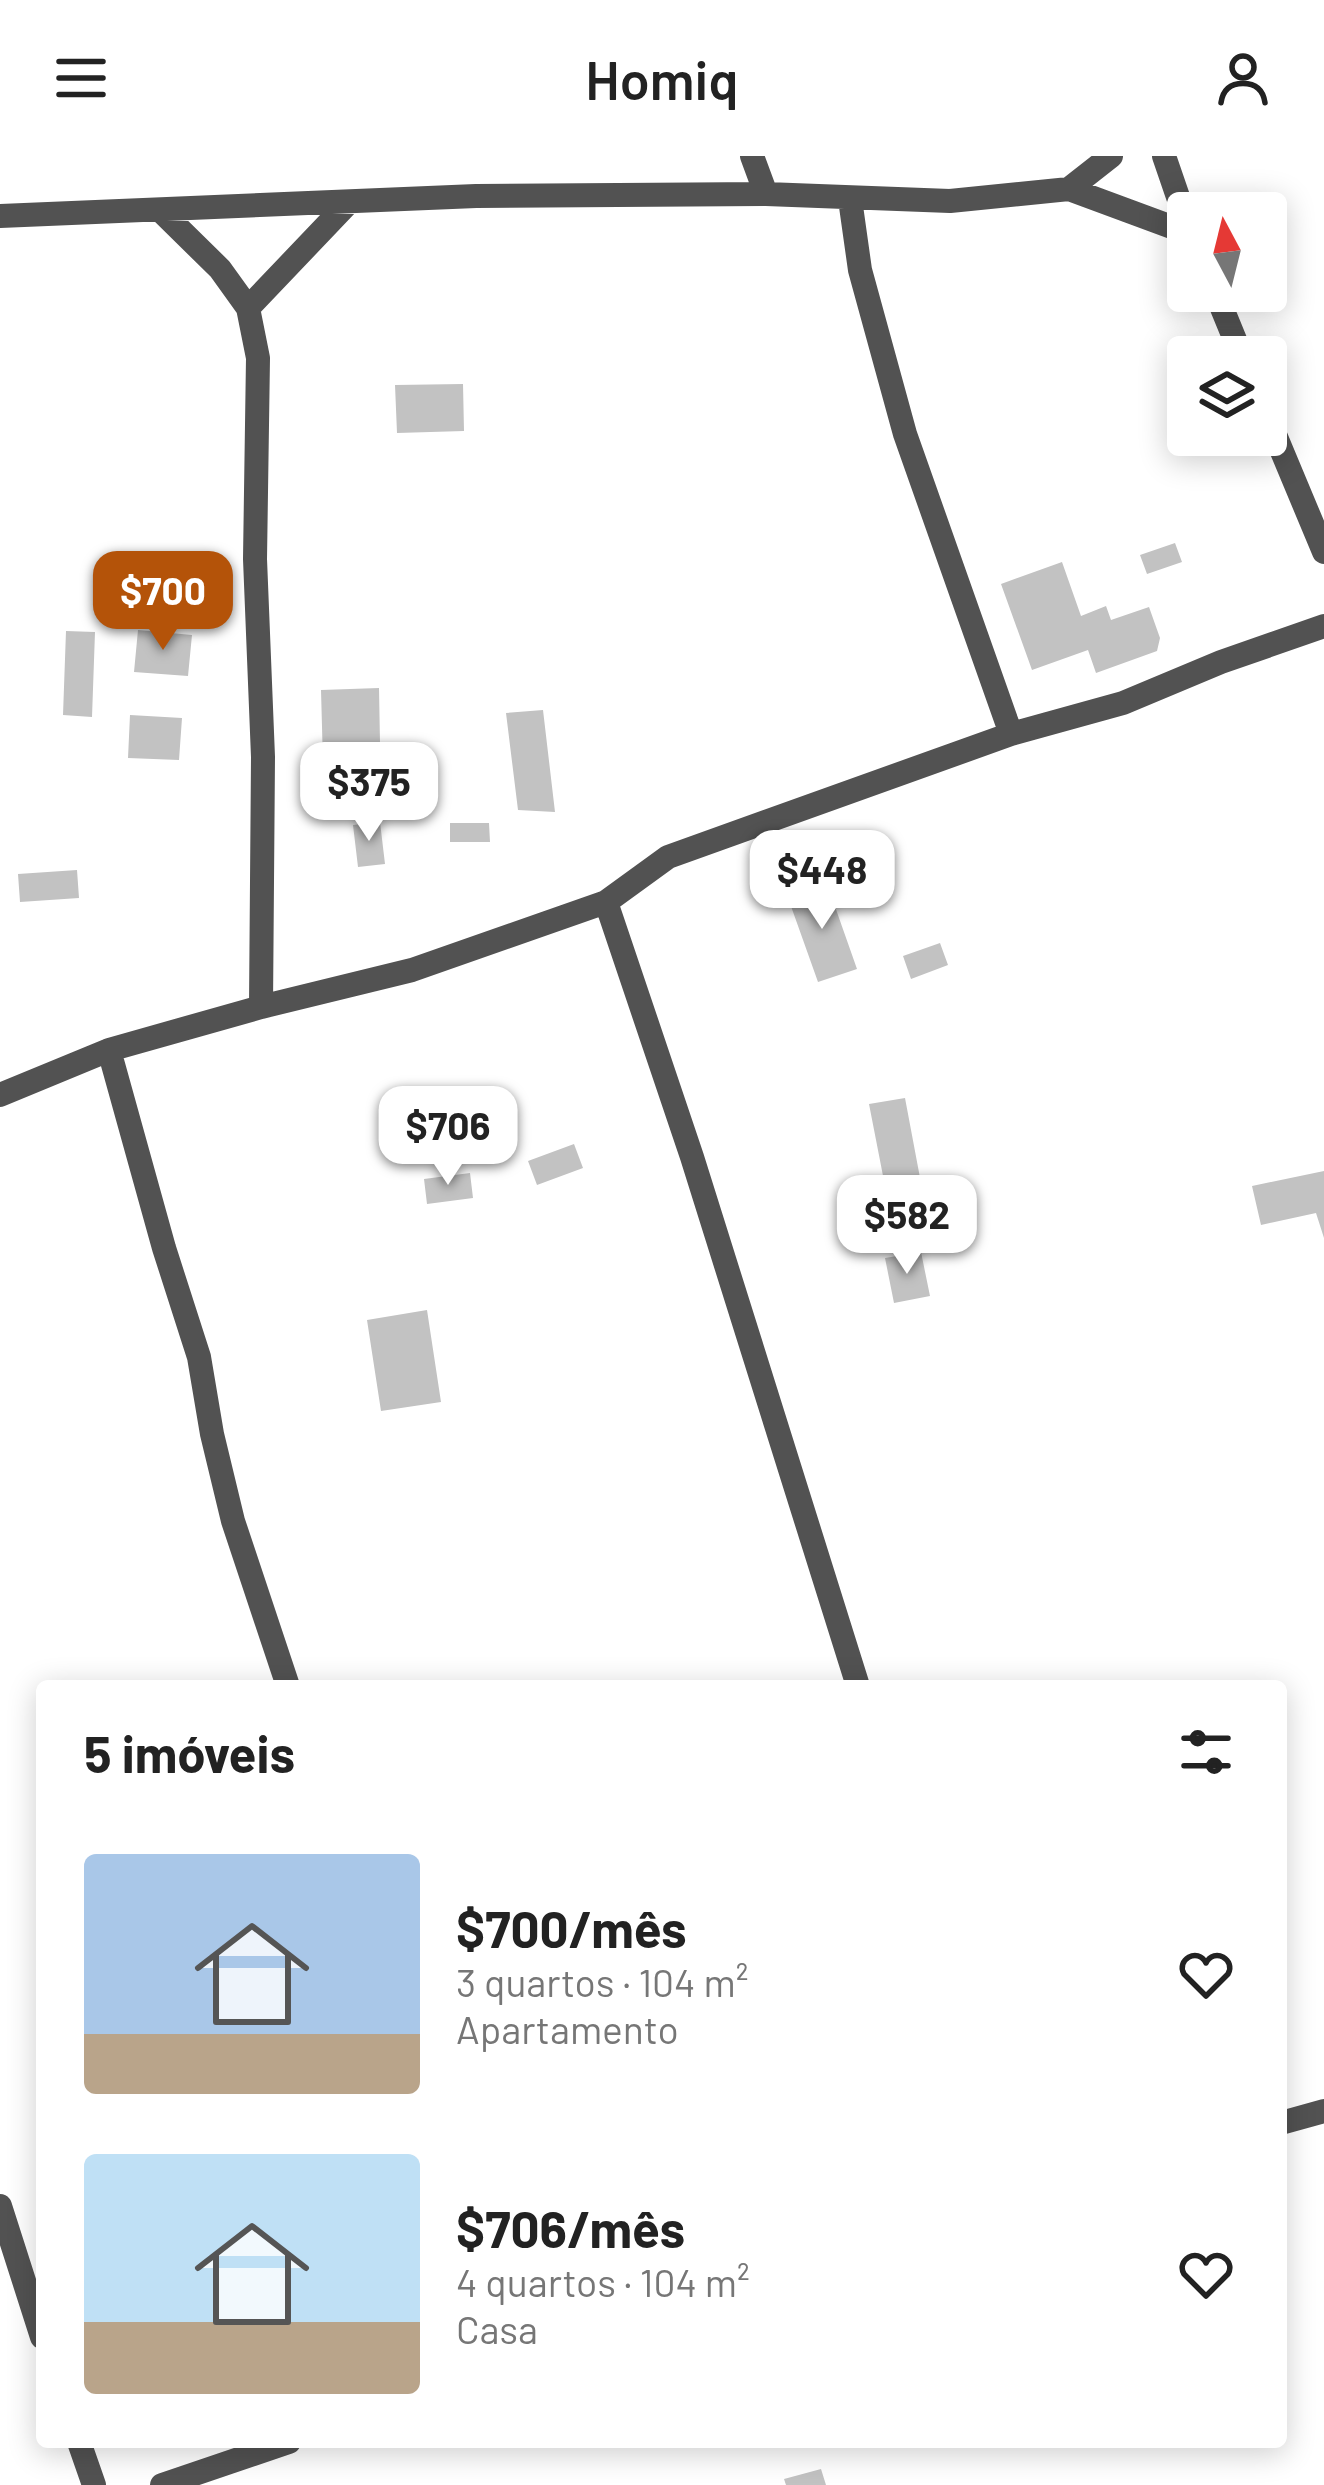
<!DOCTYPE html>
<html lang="pt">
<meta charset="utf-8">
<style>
body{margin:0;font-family:Barlow,sans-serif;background:#f2f2f2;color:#222;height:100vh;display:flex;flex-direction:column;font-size:45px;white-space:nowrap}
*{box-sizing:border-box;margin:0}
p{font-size:39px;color:#767676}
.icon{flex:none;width:66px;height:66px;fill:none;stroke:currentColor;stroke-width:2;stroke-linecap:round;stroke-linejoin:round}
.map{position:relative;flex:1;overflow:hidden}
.sheet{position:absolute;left:36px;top:1524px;width:1251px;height:768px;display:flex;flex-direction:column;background:#fff;border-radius:12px;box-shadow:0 6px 30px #0003}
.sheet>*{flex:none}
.needle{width:78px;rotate:353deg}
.tools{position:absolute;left:1167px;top:36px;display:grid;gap:24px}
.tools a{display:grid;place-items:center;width:120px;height:120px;border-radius:12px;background:#fff;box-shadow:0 6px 30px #0003;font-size:60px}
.price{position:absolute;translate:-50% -102px;padding:0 27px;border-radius:24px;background:#fff;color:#222;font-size:39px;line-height:78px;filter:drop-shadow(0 3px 6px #0008)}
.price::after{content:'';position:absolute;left:50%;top:72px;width:36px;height:27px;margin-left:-18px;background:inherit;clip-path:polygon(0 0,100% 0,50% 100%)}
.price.active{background:#b45309;color:#fff}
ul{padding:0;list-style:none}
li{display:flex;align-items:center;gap:36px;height:300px;padding:0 48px}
li span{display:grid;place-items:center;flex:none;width:336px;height:240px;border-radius:12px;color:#555}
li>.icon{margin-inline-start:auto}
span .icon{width:144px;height:144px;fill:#fffc;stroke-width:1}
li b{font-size:51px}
h2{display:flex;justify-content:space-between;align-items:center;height:144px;padding:0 48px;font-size:51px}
header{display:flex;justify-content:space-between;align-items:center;height:156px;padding:0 48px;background:#fff;font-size:54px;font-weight:600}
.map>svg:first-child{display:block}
.building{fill:#c2c2c2}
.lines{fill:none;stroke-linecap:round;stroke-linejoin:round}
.street{stroke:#525252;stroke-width:24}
</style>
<header><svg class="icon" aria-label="menu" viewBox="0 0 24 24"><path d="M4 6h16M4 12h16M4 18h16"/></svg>Homiq<svg class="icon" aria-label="person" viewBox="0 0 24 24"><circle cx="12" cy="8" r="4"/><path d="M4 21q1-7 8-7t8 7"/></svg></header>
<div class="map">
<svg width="1324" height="2329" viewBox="0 0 1324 2329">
<rect width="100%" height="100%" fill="#fff"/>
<path class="building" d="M463,228L464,275L397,277L395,229Z
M1175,387L1182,406L1147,418L1140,399Z
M1062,406L1081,460L1106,450L1111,464L1149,451L1160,482L1157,495L1096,517L1088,494L1032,514L1001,428Z
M138,474L192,479L188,520L134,516Z
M66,475L95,476L92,561L63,559Z
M379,532L381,642L324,644L321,534Z
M543,554L555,656L518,654L506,557Z
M130,559L182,562L179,604L128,602Z
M380,666L385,708L358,711L353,669Z
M450,667H489L490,686H450Z
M77,714L79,742L20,746L18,718Z
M826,725L857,813L818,826L787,739Z
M940,787L948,809L911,823L903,800Z
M905,942L927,1059L892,1066L869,948Z
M574,988L583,1012L537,1029L528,1005Z
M1324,1015V1082L1316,1057L1261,1069L1252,1030Z
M470,1017L473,1042L427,1048L424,1023Z
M921,1096L930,1140L894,1147L885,1102Z
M427,1154L441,1246L381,1255L367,1164Z
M821,2313L826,2329H786L784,2323Z"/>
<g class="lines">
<path class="street" d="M752,0L766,38
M1164,0L1188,70
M1069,33L1111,0
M850,43L860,114L905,278L1011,578
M161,55L220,113L248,152L258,202L255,403L263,601L261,851
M0,60L476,40L766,38L950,45L1069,33L1188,77
M1215,135L1242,201
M248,152L349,46
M1266,257L1324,396
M606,746L692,1001L858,1530
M109,894L164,1092L199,1201L212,1278L233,1365L288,1530
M0,939L109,894L261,851L412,814L606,746L668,701L1011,578L1123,547L1221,506L1324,470
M1281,1967L1324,1955
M0,2050L42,2181
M79,2286L94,2329
M162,2329L289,2286"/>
</g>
</svg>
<div class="tools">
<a><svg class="needle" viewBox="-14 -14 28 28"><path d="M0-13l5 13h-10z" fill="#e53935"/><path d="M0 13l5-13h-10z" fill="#767676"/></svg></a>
<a><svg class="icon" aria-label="layers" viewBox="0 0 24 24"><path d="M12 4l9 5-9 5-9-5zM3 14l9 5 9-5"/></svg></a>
</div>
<b class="price active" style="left:163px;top:497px">$700</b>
<b class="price" style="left:369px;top:688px">$375</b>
<b class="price" style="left:822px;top:776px">$448</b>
<b class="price" style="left:448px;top:1032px">$706</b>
<b class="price" style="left:907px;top:1121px">$582</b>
<section class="sheet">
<h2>5 imóveis<svg class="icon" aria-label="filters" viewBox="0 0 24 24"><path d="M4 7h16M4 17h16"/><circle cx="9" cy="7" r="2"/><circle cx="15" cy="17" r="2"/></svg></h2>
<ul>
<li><span style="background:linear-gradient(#a9c7e8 75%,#b9a48a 0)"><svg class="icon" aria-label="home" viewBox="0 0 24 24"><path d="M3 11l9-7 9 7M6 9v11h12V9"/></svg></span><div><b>$700/mês</b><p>3 quartos · 104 m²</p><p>Apartamento</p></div><svg class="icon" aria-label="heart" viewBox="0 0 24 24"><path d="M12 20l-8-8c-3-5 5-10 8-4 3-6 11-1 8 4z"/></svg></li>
<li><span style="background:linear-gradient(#bfe0f5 70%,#b9a48a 0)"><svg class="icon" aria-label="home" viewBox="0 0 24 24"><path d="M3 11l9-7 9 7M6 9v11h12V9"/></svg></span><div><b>$706/mês</b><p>4 quartos · 104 m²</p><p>Casa</p></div><svg class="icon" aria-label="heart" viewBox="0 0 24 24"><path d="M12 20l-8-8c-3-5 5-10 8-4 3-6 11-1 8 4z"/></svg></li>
</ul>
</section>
</div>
